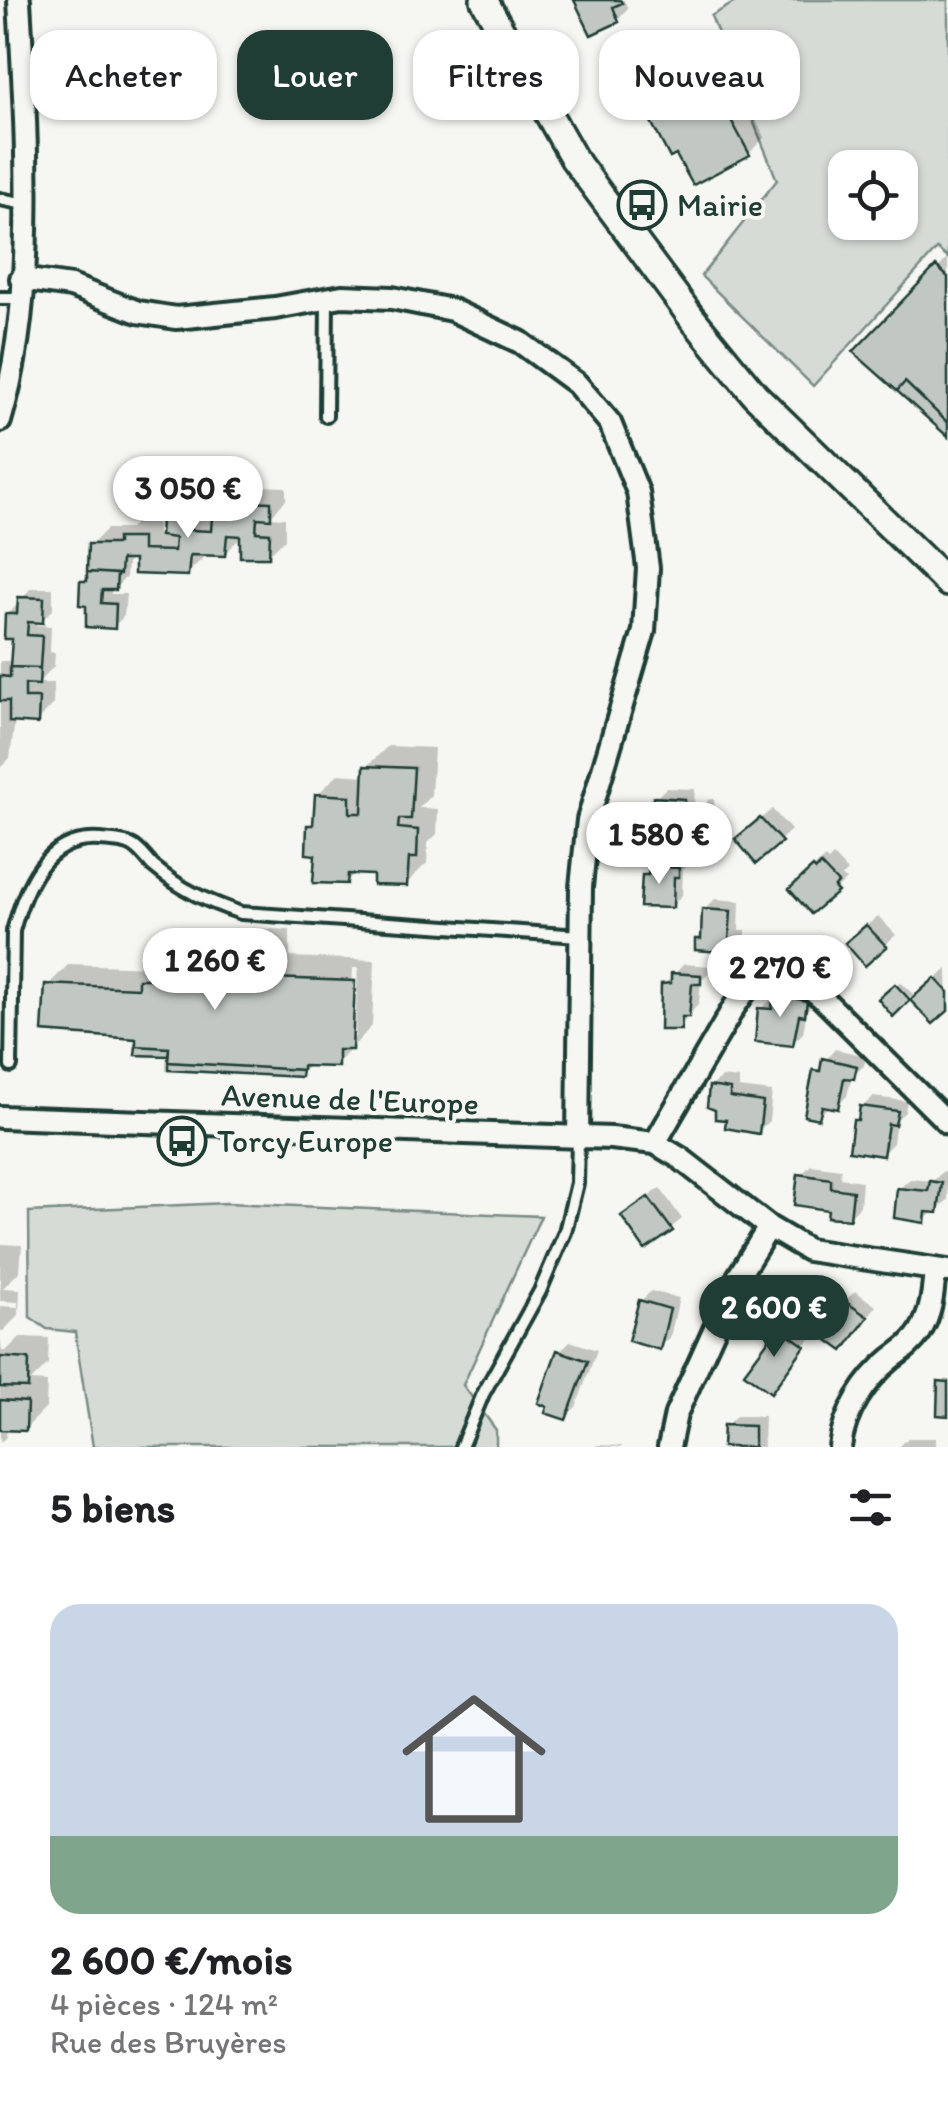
<!DOCTYPE html>
<html lang="fr">
<meta charset="utf-8">
<style>
body{margin:0;font-family:Itim,sans-serif;background:#f6f6f6;color:#202124;height:100vh;display:flex;flex-direction:column;font-size:38px;white-space:nowrap}
*{box-sizing:border-box;margin:0}
p{font-size:32px;color:#757577}
.icon{flex:none;width:55px;height:55px;fill:none;stroke:currentColor;stroke-width:2;stroke-linecap:round;stroke-linejoin:round}
.map{position:relative;height:1447px;overflow:hidden}
.details{display:flex;flex-direction:column;background:#fff;flex:1}
.details>*{flex:none}
.banner{position:absolute;left:30px;top:30px;width:890px;height:90px;display:flex;gap:20px}
.fabs{position:absolute;left:828px;top:150px;display:grid;gap:20px}
.fabs a{display:grid;place-items:center;width:90px;height:90px;border-radius:20px;background:#fff;box-shadow:0 2px 8px #0004;font-size:50px}
.price{position:absolute;translate:-50% -85px;padding:0 22px;border-radius:35px;background:#fff;color:#222;font-size:32px;line-height:65px;filter:drop-shadow(0 2px 5px #0008)}
.price::after{content:'';position:absolute;left:50%;top:60px;width:30px;height:22px;margin-left:-15px;background:inherit;clip-path:polygon(0 0,100% 0,50% 100%)}
.price.current{background:#1f3d34;color:#fff}
ul{padding:0;list-style:none}
li{display:grid;align-content:center;gap:20px;height:530px;padding:0 50px}
li span{display:grid;place-items:center;height:310px;border-radius:30px;color:#555}
li>.icon{margin-inline-start:auto}
span .icon{width:180px;height:180px;fill:#fffc;stroke-width:1}
li b{font-size:42px}
h2{display:flex;justify-content:space-between;align-items:center;height:120px;padding:0 50px;font-size:42px}
.pill{padding:0 35px;border-radius:30px;background:#fff;box-shadow:0 2px 8px #0004;font-size:35px;line-height:90px}
.pill.current{background:#1f3d34;color:#fff}
.map>svg:first-child{display:block}
.green{fill:#d6dbd6;stroke:#7a8c85;stroke-width:2.5;fill-rule:evenodd}
.shadow{fill:#0003;fill-rule:evenodd}
.building{fill:#c1c8c3;stroke:#1f3d34;stroke-width:2.5}
.lines{fill:none;stroke-linecap:round;stroke-linejoin:round}
.service-casing{stroke:#1f3d34;stroke-width:18}
.minor-casing{stroke:#1f3d34;stroke-width:28}
.tertiary-casing{stroke:#1f3d34;stroke-width:32}
.service{stroke:#f6f6f2;stroke-width:10}
.minor{stroke:#f6f6f2;stroke-width:20}
.tertiary{stroke:#f6f6f2;stroke-width:25}
.labels{text-anchor:middle;dominant-baseline:central;stroke-width:8;stroke-linejoin:round;paint-order:stroke}
.poi-label{font-size:32px;fill:#1f3d34;stroke:#f6f6f2;text-anchor:start}
.street-label{font-size:32px;fill:#1f3d34;stroke:#f6f6f2}
</style>
<div class="map">
<svg width="948" height="1447" viewBox="0 0 948 1447">
<rect width="100%" height="100%" fill="#f6f6f2"/>
<filter id="ink" filterUnits="userSpaceOnUse"><feTurbulence type="fractalNoise" baseFrequency=".01" numOctaves="2"/><feDisplacementMap in="SourceGraphic" scale="20" xChannelSelector="R" yChannelSelector="G"/><feConvolveMatrix kernelMatrix="1 2 1 2 8 2 1 2 1" color-interpolation-filters="sRGB"/></filter>
<g filter="url(#ink)">
<path class="green" d="M739,0H948V258L937,249L813,386L701,276L777,180L711,16ZM845,168H900V222H845Z
M227,1203L541,1216L463,1385L496,1430V1447H93L75,1332L47,1329L30,1317L29,1212Z"/>
<path class="shadow" d="M577,0H624L628,9L618,20Z
M727,67L765,137L749,153L650,115L666,99Z
M948,258V433L856,352Z
M216,484L243,485L242,494L252,495L260,486L286,487V500L270,517L285,518V539L268,555L243,535L224,554L204,553L203,558L187,574L132,558L127,564L126,577L115,588H111V594H126L124,616L114,626L89,604L82,582L90,575L91,545L107,529H129L136,522L157,523V534L163,535L164,521L180,504L200,506V500Z
M31,588H53V610L42,620H37L36,625L51,626L50,652L55,653L54,666L38,683H54L53,705L37,721L15,720L10,758L0,768V661H13L14,637L8,615Z
M388,746L434,748L431,795L419,808L438,809L437,834L428,843L427,863L406,884L376,872H356L346,882L318,852L310,826L316,820L317,795L338,774L366,776V767Z
M666,788L695,789L693,821L700,823V830L689,840L656,798Z
M709,799H714L715,817L706,822L705,804Z
M772,809L791,830L780,840L749,829Z
M662,856L689,858V864L683,870L682,895L672,906L644,876Z
M833,856L847,871L842,876L846,880L836,890L802,879L825,858L828,861Z
M715,899L740,901L739,931H746V940L735,950L697,940L704,934V910Z
M878,916L896,935L865,962L859,932Z
M252,928L290,930V957L375,960L372,1026L337,1064H310L300,1074L171,1050L167,1054L47,986L69,964L154,967L156,955L177,934L244,936ZM353,968H358L355,1037L350,1042Z
M684,964L710,966V971L701,981L699,1003L680,1027L664,985Z
M947,969L948,1007L933,1020L910,996L893,1013L882,999L901,982L916,997Z
M795,981L814,1002L807,1010L803,1033L792,1044L760,1009Z
M835,1049L866,1056L864,1066L852,1076L847,1096L837,1106L830,1105L818,1117L816,1072Z
M722,1077L739,1079V1088L772,1092L769,1121L758,1131L729,1118L718,1108L711,1087Z
M873,1097L907,1101L905,1112L896,1120L893,1143L882,1154L856,1121L862,1107Z
M811,1165L841,1169L840,1178L862,1181L860,1206L850,1216L830,1208L800,1176Z
M943,1171L948,1172V1200L924,1220L899,1189L910,1179L933,1181Z
M660,1188L682,1219L646,1247L624,1216Z
M0,1244L22,1245L20,1271L3,1288L20,1289L19,1315L3,1331H0V1306L18,1307V1302L0,1301Z
M651,1291L679,1298L670,1337L659,1347L641,1301Z
M855,1291L876,1306L853,1337L845,1301Z
M790,1318L813,1335L771,1390L780,1328Z
M0,1336L2,1351H6L20,1337L49,1338L48,1364L31,1381L47,1382L46,1408L25,1429L7,1428L6,1437L0,1443Z
M570,1341L597,1350L576,1407L565,1417L559,1352Z
M736,1416H764L763,1447H725V1426Z
M908,1438H936V1447H899Z
M597,1445L622,1446V1447H595Z"/>
<path class="building" d="M574,0H620L622,3L613,7L619,22L591,35Z
M710,81L750,155L693,185L676,155L670,158L647,114Z
M936,266L948,277V423L905,382L897,391L853,352Z
M905,382L948,423V437L897,391Z
M198,499L228,501L227,509L241,510L242,501L271,502V519L257,518L256,532L270,533L269,557H240V536L227,535L225,556L190,555L188,576L134,574V560H121L120,574L87,572L88,544H117V538H142V550L174,551L175,538L160,536L161,520L190,522V530L211,531L212,517H197Z
M87,572L117,574L116,590H102L101,603L116,604L115,629L86,627V606L79,605L80,581H87Z
M18,597L44,598L43,623L28,622L27,635L42,636L40,668L10,667L12,639H4L5,614H17Z
M10,667L40,668L39,685L25,684V698H39L38,724L9,722V701H0V676L10,677Z
M364,766L414,768L411,819H399L398,828L418,830L417,858H409L407,886L373,885V875L348,874L347,884L313,883L315,855L306,854L307,825H313L315,794L350,796V813H362Z
M653,797L685,799L684,831L691,833L690,843L658,841L659,830L651,829Z
M760,818L782,842L756,864L735,839Z
M821,865L838,883L834,888L838,892L811,914L789,889L813,867L816,870Z
M649,866L679,868V877H674L673,908L640,907L642,875H648Z
M702,909L731,911L729,941H736V953L695,950V939H701Z
M866,925L887,947L865,966L845,943Z
M229,948L270,950V978L355,981L352,1050H338V1067L302,1066V1070L168,1062L169,1048L136,1046V1039L42,1032L45,984L138,988V979H152L154,954L228,957Z
M671,973L701,975V984H692L689,1017H682L681,1030H660L661,984L671,983Z
M935,978L948,992V1011L933,1024L910,1000Z
M895,984L910,1000L893,1017L878,999Z
M782,990L797,991V999L807,1001L805,1016L799,1015L793,1046L755,1042L758,1008L772,1009L773,996H782Z
M136,1046L169,1048L168,1056L135,1055Z
M822,1058L857,1066L854,1079L844,1078L838,1109L822,1106L819,1119L804,1116L813,1070L820,1071Z
M168,1062L302,1070L301,1077L168,1070Z
M709,1086L730,1089V1097L763,1102L759,1134L725,1128L726,1120L715,1119V1110L707,1107Z
M860,1106L898,1111L895,1125L888,1124L883,1156L849,1151L853,1120H858Z
M798,1174L831,1179V1188L853,1191L850,1219L827,1217L828,1210L794,1205Z
M930,1181L942,1183L938,1213L926,1212L925,1223L894,1218L897,1188L928,1191Z
M648,1197L673,1231L645,1250L621,1216Z
M639,1300L670,1309L660,1350L628,1341Z
M843,1300L868,1317L843,1351L817,1332Z
M778,1327L805,1346L771,1393L744,1373Z
M557,1350L588,1361L566,1420L545,1413L547,1407L538,1403Z
M0,1357L29,1359L28,1388L0,1387Z
M938,1381L948,1382V1416L937,1415Z
M0,1400L27,1402L26,1431L0,1430Z
M723,1425L754,1426V1447H722Z"/>
<g class="lines">
<g class="service-casing">
<path id="service" d="M0,199L25,204
M0,298H20
M326,416L327,300
M11,1066L13,931C25,886 45,836 100,840C109,841 123,841 131,845C139,848 146,859 153,866C180,889 208,902 241,913L580,936
M461,1447L483,1394L540,1291L565,1232L577,1183L578,1138"/>
</g>
<g class="minor-casing">
<path id="minor" d="M21,279L71,286L138,312L176,318L275,308L342,296L392,298L452,310L520,342L577,384L610,423L638,492L648,568L644,631L588,820L581,887L578,1138
M0,421C38,295 26,130 19,0
M0,1117L611,1138L655,1143L680,1158L769,1227L808,1250L948,1271
M655,1143L734,1007L770,956L821,997L948,1123
M669,1447L676,1414L738,1277L769,1227
M840,1447C844,1413 865,1380 891,1359C903,1350 912,1344 920,1332C932,1312 933,1292 935,1270"/>
</g>
<g class="tertiary-casing">
<path id="tertiary" d="M484,0L574,159L692,318L755,395L948,583"/>
</g>
<use href="#service" class="service"/>
<use href="#minor" class="minor"/>
<use href="#tertiary" class="tertiary"/>
</g>
</g>
<defs>
<g id="bus-ring" transform="scale(2.5)"><circle r="9.5" fill="#f6f6f2" stroke="#1f3d34" stroke-width="1.5"/><path d="M-5-6H5V4H4V6H2V4H-2V6H-4V4H-5ZM-3.5-4V0h7V-4ZM-3.5 1.2v1.5H-2V1.2ZM2 1.2v1.5H3.5V1.2Z" fill="#1f3d34"/></g>
</defs>
<g fill-rule="evenodd">
<use href="#bus-ring" x="642" y="205"/>
<use href="#bus-ring" x="182" y="1141"/>
</g>
<g class="labels">
<g class="poi-label">
<text x="677" y="205">Mairie</text>
<text x="217" y="1141">Torcy Europe</text>
</g>
<g class="street-label">
<text transform="translate(350 1099) rotate(2)">Avenue de l'Europe</text>
</g>
</g>
</svg>
<div class="fabs">
<a><svg class="icon" aria-label="locate" viewBox="0 0 24 24"><circle cx="12" cy="12" r="6"/><path d="M12 2v4M12 18v4M2 12h4M18 12h4"/></svg></a>
</div>
<b class="price" style="left:188px;top:541px">3 050 €</b>
<b class="price" style="left:659px;top:887px">1 580 €</b>
<b class="price" style="left:215px;top:1013px">1 260 €</b>
<b class="price" style="left:780px;top:1020px">2 270 €</b>
<b class="price current" style="left:774px;top:1360px">2 600 €</b>
<div class="banner">
<a class="pill">Acheter</a>
<a class="pill current">Louer</a>
<a class="pill">Filtres</a>
<a class="pill">Nouveau</a>
</div>
</div>
<section class="details">
<h2>5 biens<svg class="icon" aria-label="filters" viewBox="0 0 24 24"><path d="M4 7h16M4 17h16"/><circle cx="9" cy="7" r="2"/><circle cx="15" cy="17" r="2"/></svg></h2>
<ul>
<li><span style="background:linear-gradient(#c9d6e8 75%,#7fa58c 0)"><svg class="icon" aria-label="home" viewBox="0 0 24 24"><path d="M3 11l9-7 9 7M6 9v11h12V9"/></svg></span><div><b>2 600 €/mois</b><p>4 pièces · 124 m²</p><p>Rue des Bruyères</p></div></li>
</ul>
</section>
